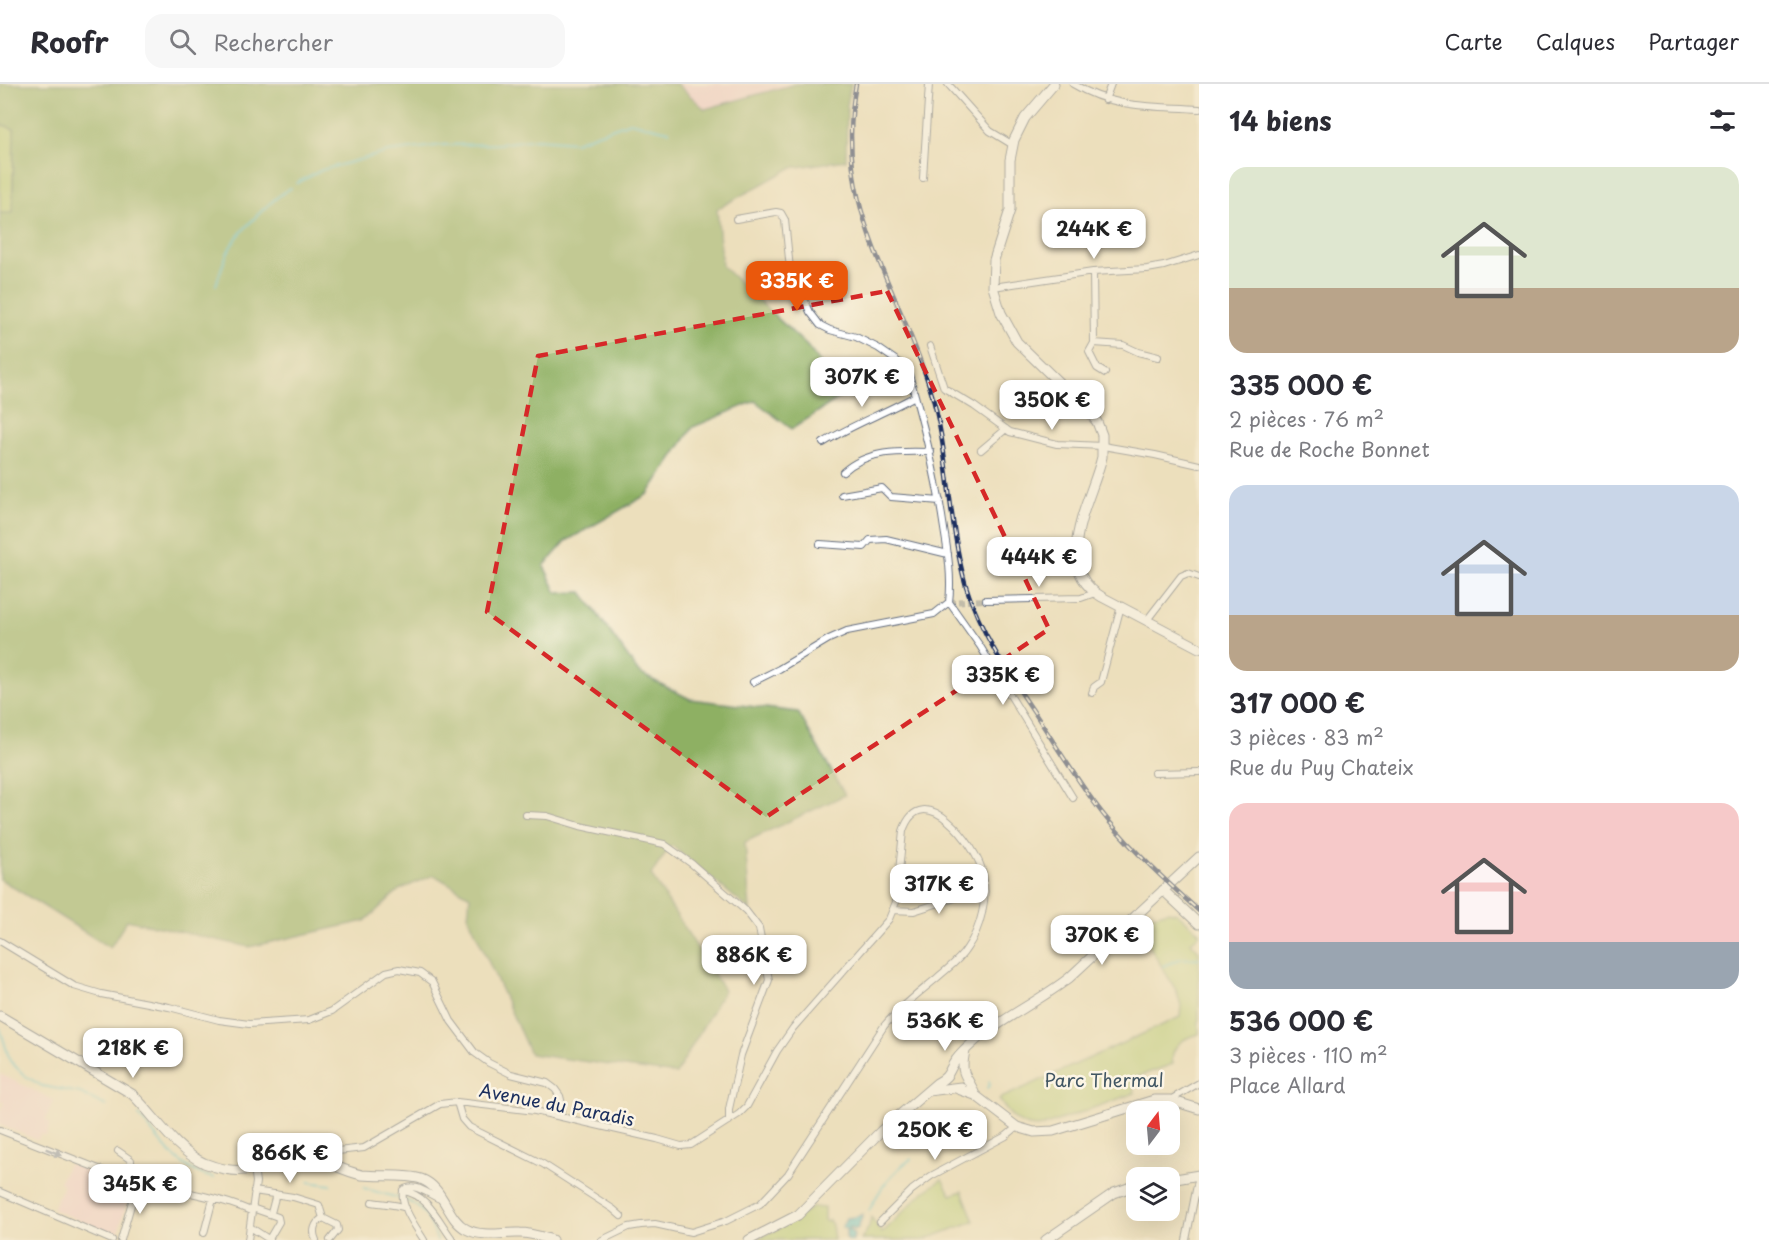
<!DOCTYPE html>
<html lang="fr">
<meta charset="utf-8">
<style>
body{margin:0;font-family:"Playpen Sans",sans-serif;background:#f7f7f7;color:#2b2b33;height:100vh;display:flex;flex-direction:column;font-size:22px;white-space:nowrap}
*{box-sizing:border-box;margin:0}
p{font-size:20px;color:#7c7c81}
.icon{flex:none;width:33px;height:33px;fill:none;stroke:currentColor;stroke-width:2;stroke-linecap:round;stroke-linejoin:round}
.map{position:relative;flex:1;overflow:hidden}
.panel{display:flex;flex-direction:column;background:#fff;width:570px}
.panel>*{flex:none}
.needle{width:39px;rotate:16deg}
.buttons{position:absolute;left:1126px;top:1017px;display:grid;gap:12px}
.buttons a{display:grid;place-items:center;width:54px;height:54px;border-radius:12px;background:#fff;box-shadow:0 6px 24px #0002;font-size:30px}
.price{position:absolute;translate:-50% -51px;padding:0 14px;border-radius:12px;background:#fff;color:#222;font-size:20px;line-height:39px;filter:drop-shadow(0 2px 3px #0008)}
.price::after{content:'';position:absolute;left:50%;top:36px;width:18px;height:14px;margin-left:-9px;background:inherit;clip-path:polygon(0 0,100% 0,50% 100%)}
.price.on{background:#ea580c;color:#fff}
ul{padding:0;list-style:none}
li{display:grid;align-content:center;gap:12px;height:318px;padding:0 30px}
li span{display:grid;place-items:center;height:186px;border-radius:18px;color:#555}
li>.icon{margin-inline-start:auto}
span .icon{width:108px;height:108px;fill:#fffc;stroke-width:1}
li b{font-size:26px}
h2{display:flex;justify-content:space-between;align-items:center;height:72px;padding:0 30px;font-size:26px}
header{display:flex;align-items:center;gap:36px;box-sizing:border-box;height:84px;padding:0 30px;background:#fff;border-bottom:2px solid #e1e1e2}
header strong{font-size:28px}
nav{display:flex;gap:33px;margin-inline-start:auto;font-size:21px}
.search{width:420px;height:54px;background:#f7f7f7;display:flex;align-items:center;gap:15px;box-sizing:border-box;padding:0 21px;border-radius:18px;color:#7c7c81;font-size:22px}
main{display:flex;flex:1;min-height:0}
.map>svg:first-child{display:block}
.built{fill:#f7cfd4}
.green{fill:#b3cc71;stroke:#677e68;stroke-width:1.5}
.forest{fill:#8eb063;stroke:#547060;stroke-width:1.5}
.water{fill:#55c2cd;stroke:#387896;stroke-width:1.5}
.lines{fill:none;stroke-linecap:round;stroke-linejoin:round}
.stream{stroke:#55c2cd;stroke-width:2}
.street-tunnel{stroke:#c2bca9;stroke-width:6;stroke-dasharray:6 3;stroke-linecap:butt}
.street-casing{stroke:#646d7f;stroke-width:8}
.secondary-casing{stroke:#646d7f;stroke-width:11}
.street{stroke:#fff;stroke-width:6}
.secondary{stroke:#fff;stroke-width:9}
.rail-casing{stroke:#1b2f5e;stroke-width:4.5}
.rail{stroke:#fcf5e5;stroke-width:2;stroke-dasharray:7;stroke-linecap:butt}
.oneway{fill:#8d97ae}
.marked{fill:none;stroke:#d62828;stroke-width:4.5;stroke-dasharray:12 8;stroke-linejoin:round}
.labels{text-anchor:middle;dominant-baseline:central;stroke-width:5;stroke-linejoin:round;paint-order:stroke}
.park-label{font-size:18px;fill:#415663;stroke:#fcf5e5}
.street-label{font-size:18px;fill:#1b2f5e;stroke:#fcf5e5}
</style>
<header>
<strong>Roofr</strong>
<div class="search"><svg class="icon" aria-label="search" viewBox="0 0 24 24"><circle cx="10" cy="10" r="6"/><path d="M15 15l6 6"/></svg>Rechercher</div>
<nav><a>Carte</a><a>Calques</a><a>Partager</a></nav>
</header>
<main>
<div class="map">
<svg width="1199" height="1156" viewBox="0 0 1199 1156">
<rect width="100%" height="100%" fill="#fcf5e5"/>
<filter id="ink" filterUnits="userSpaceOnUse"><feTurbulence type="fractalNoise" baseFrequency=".0167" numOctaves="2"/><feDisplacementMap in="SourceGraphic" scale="12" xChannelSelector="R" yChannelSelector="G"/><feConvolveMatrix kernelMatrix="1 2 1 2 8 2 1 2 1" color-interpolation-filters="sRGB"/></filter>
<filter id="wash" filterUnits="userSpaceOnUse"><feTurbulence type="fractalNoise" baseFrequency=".008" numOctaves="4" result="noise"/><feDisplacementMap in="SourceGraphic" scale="24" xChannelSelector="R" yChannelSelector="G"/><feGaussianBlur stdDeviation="1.35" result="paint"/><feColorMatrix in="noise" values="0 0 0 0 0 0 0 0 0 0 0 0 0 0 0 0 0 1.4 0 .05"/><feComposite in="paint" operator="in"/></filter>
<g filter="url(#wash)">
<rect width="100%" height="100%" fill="#ecdfbc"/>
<path class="built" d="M677,0H795L705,25Z
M0,990L54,1016L46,1036L51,1039L46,1052L40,1050L38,1056L0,1041V1027L4,1019L0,1017Z
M68,1080L81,1082L80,1084L115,1097V1099L130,1106L118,1150L114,1151L52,1125L64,1100L59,1098Z"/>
<path class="green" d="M0,40L14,45L12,130L0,129Z
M1169,827L1177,829L1199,848V851L1191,858L1199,867V950C1184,953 1169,963 1173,980L1131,995L1135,1009L1043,1042C1022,1046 1009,1032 999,1015L1180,933L1181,921L1176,906L1138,843L1150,832Z
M942,1095L951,1111L962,1107L974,1137L924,1156H861L869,1143L871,1133L882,1149L920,1111Z
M813,1123L824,1124V1136L827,1138L829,1136L832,1141L834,1156H755L780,1144Z"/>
<path class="forest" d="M0,0H677L705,25L795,0H851L847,22L846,76L791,84L717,125L722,182L807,262L845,310L792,345L755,317L693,343L648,410L566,457L544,482L557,509L582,508L639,589L690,615L798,628L845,711L745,758L750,826L671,761L651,791L724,906L676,990L530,970L468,832L470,812L434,791L399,806L365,837L249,863L127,836L110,864L0,795V129H13L14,45L0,40Z"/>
<path class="water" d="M863,1130L858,1144L854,1146L851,1143L848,1145L854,1150L853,1156H846V1145L842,1143L846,1134L855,1133Z"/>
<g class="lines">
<path class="stream" d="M297,99L322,86L388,68L443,61L498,60L537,55L575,58L630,38L669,47
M216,201C220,190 223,177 229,166C237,149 274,113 291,104
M1163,882L1180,875L1199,874
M0,944L10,977L24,991L42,1002L80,1009L106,1022
M987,1004L990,1001L989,997
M139,1031C160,1057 179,1087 214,1094
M309,1098L331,1101
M364,1104C402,1117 423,1111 437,1156
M869,1127C880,1104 891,1089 911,1075"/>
</g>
</g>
<g filter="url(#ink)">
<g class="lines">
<path class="street-tunnel" d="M949,518L986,516"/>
<g class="street-casing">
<path id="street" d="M948,0L990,47L1013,61
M1073,0C1114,25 1153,22 1199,25
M1105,16L1111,0
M923,94L929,0
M736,135L776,128L781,129L785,136L790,185L810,228L820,241L830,246L856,253L878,264L907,284C923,337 936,390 944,445C948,469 952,494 949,518
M1093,188L1094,259L1123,261L1138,268L1158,273
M993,203L1093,188L1147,185L1164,182L1199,171
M1094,259L1089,268L1097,284L1105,289
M930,262L944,304L974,322L1010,348L1057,360L1103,362L1155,371L1199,381
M823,359C853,340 885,329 915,312
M981,366L1006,345
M843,388C867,366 899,367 931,368
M842,411L882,404L891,413L940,417
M820,460L864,463L870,456L886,455L948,470
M986,516L1081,514L1095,509
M949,518L980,562L1073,714
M1147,536L1181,492L1188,489L1199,493
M753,598L779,585L829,555L847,547L934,530L949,518
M1092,609L1094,603L1101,598L1121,522
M1154,689L1199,688
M526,731L547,732L580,742L664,760L692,780L746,827L759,844L769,896L741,971L729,1025V1037
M893,826L914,827L974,808L985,807
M0,857L74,902L101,910L169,923L219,936L249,940L309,936L332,927L386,888L399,885L420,889L432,898L451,937L475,969L489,979L511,990L547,999L555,1005L560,1012L562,1020L560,1033
M1170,1016L1199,999
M457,1018L462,1035L469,1043L543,1080L613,1125L621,1132
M0,1046L137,1100C175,1105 216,1112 251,1127
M118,1067L131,1076V1082L125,1096
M312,1073L320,1069L364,1064L440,1020L457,1018L535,1027L657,1055L681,1062L691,1061L739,1030L747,1022L777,967L793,944L889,835L896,818L903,747C922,691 978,762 983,790C988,814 981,844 967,864C960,876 948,884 938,893C919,909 900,923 884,942L788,1090L760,1120L726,1137L691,1148L655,1140L641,1141L629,1143L602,1156
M403,1106C416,1097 429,1112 443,1116
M254,1107L293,1113L319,1121L323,1134L337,1141L338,1146L330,1156
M403,1107C428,1110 439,1138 453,1156
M403,1107C400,1122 416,1143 424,1156
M0,1108L112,1156
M372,1118C384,1120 395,1120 406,1124
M252,1124L278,1133L279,1138L269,1155
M271,1129L276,1110
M880,1138L912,1106L931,1092L1006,1052L1017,1043
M250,1143L270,1156
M204,1149L213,1115
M121,1156L137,1100
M248,1156L256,1098L254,1084
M316,1156C312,1148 314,1139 323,1134
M1186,1156L1199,1091"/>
</g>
<g class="secondary-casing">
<path id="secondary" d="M1054,0L1025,34L1014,56L1010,76V126L994,176L993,203L1001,229L1017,258L1088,327L1097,338L1102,351V373C1092,416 1049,482 1102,513L1199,564
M1163,806L1199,840
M0,932L132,1010C155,1032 174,1065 204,1079C216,1084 236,1089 249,1085C267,1081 277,1072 297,1071C319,1071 340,1087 362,1091C380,1093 406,1090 421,1095C445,1104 446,1134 466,1145C483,1154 503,1148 520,1149C531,1149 542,1153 552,1156
M965,967C959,994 968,990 975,1011
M958,1005L975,1011L1017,1043L1034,1048L1053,1047L1154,1016H1170L1199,1025
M928,1007L961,1003
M1170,1096L1199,1091
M749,1156L798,1131L881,1047L937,999C951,992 948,986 956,976C962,968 969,962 976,956C1005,933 1039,917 1069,894L1199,773
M1046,1156L1114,1109L1137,1101"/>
</g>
<use href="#street" class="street"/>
<use href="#secondary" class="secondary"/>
<g class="rail-casing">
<path id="rail" d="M856,0C833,121 894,193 929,301C950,366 947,436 966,502C980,548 1007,588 1034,628C1058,664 1080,702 1107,735C1135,769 1167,798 1199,827"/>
</g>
<use href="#rail" class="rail"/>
</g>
<defs><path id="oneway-solid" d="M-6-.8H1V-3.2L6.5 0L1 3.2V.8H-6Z" transform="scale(1.5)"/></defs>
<use class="oneway" href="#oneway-solid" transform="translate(54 1068) rotate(22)"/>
</g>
<path d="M0 0H1199V1156H0ZM887,207L1049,545L766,733L487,528L538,272Z" fill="#ecdfbc" fill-opacity=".55" fill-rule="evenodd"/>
<path class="marked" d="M887,207L1049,545L766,733L487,528L538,272Z"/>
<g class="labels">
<g class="park-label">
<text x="1104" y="995">Parc Thermal</text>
</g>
<g class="street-label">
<text transform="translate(557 1020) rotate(11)">Avenue du Paradis</text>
</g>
</g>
</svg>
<div class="buttons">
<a><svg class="needle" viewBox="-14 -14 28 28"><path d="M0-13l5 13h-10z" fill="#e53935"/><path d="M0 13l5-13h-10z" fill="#7c7c81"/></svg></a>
<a><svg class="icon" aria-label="layers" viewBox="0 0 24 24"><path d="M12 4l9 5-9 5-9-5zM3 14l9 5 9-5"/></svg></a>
</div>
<b class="price" style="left:1094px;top:176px">244K €</b>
<b class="price on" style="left:797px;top:228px">335K €</b>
<b class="price" style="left:862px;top:324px">307K €</b>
<b class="price" style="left:1052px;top:347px">350K €</b>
<b class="price" style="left:1039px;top:504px">444K €</b>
<b class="price" style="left:1003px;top:622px">335K €</b>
<b class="price" style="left:939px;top:831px">317K €</b>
<b class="price" style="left:1102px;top:882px">370K €</b>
<b class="price" style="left:754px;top:902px">886K €</b>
<b class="price" style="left:945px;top:968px">536K €</b>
<b class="price" style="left:133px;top:995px">218K €</b>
<b class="price" style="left:935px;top:1077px">250K €</b>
<b class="price" style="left:290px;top:1100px">866K €</b>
<b class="price" style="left:140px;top:1131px">345K €</b>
</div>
<section class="panel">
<h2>14 biens<svg class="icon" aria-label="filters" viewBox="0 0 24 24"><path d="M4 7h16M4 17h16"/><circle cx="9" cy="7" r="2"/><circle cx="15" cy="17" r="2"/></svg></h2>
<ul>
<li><span style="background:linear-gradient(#dfe7d0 65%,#b9a48a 0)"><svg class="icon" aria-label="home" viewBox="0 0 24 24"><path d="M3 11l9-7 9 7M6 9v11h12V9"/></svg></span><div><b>335 000 €</b><p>2 pièces · 76 m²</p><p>Rue de Roche Bonnet</p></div></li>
<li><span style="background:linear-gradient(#c9d6e8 70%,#b9a48a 0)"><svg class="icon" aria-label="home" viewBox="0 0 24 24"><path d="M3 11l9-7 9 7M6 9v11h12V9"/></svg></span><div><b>317 000 €</b><p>3 pièces · 83 m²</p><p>Rue du Puy Chateix</p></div></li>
<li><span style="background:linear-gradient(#f6c9c9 75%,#9aa5b1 0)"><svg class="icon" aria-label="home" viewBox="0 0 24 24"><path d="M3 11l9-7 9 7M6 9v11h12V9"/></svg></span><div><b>536 000 €</b><p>3 pièces · 110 m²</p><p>Place Allard</p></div></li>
</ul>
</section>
</main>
